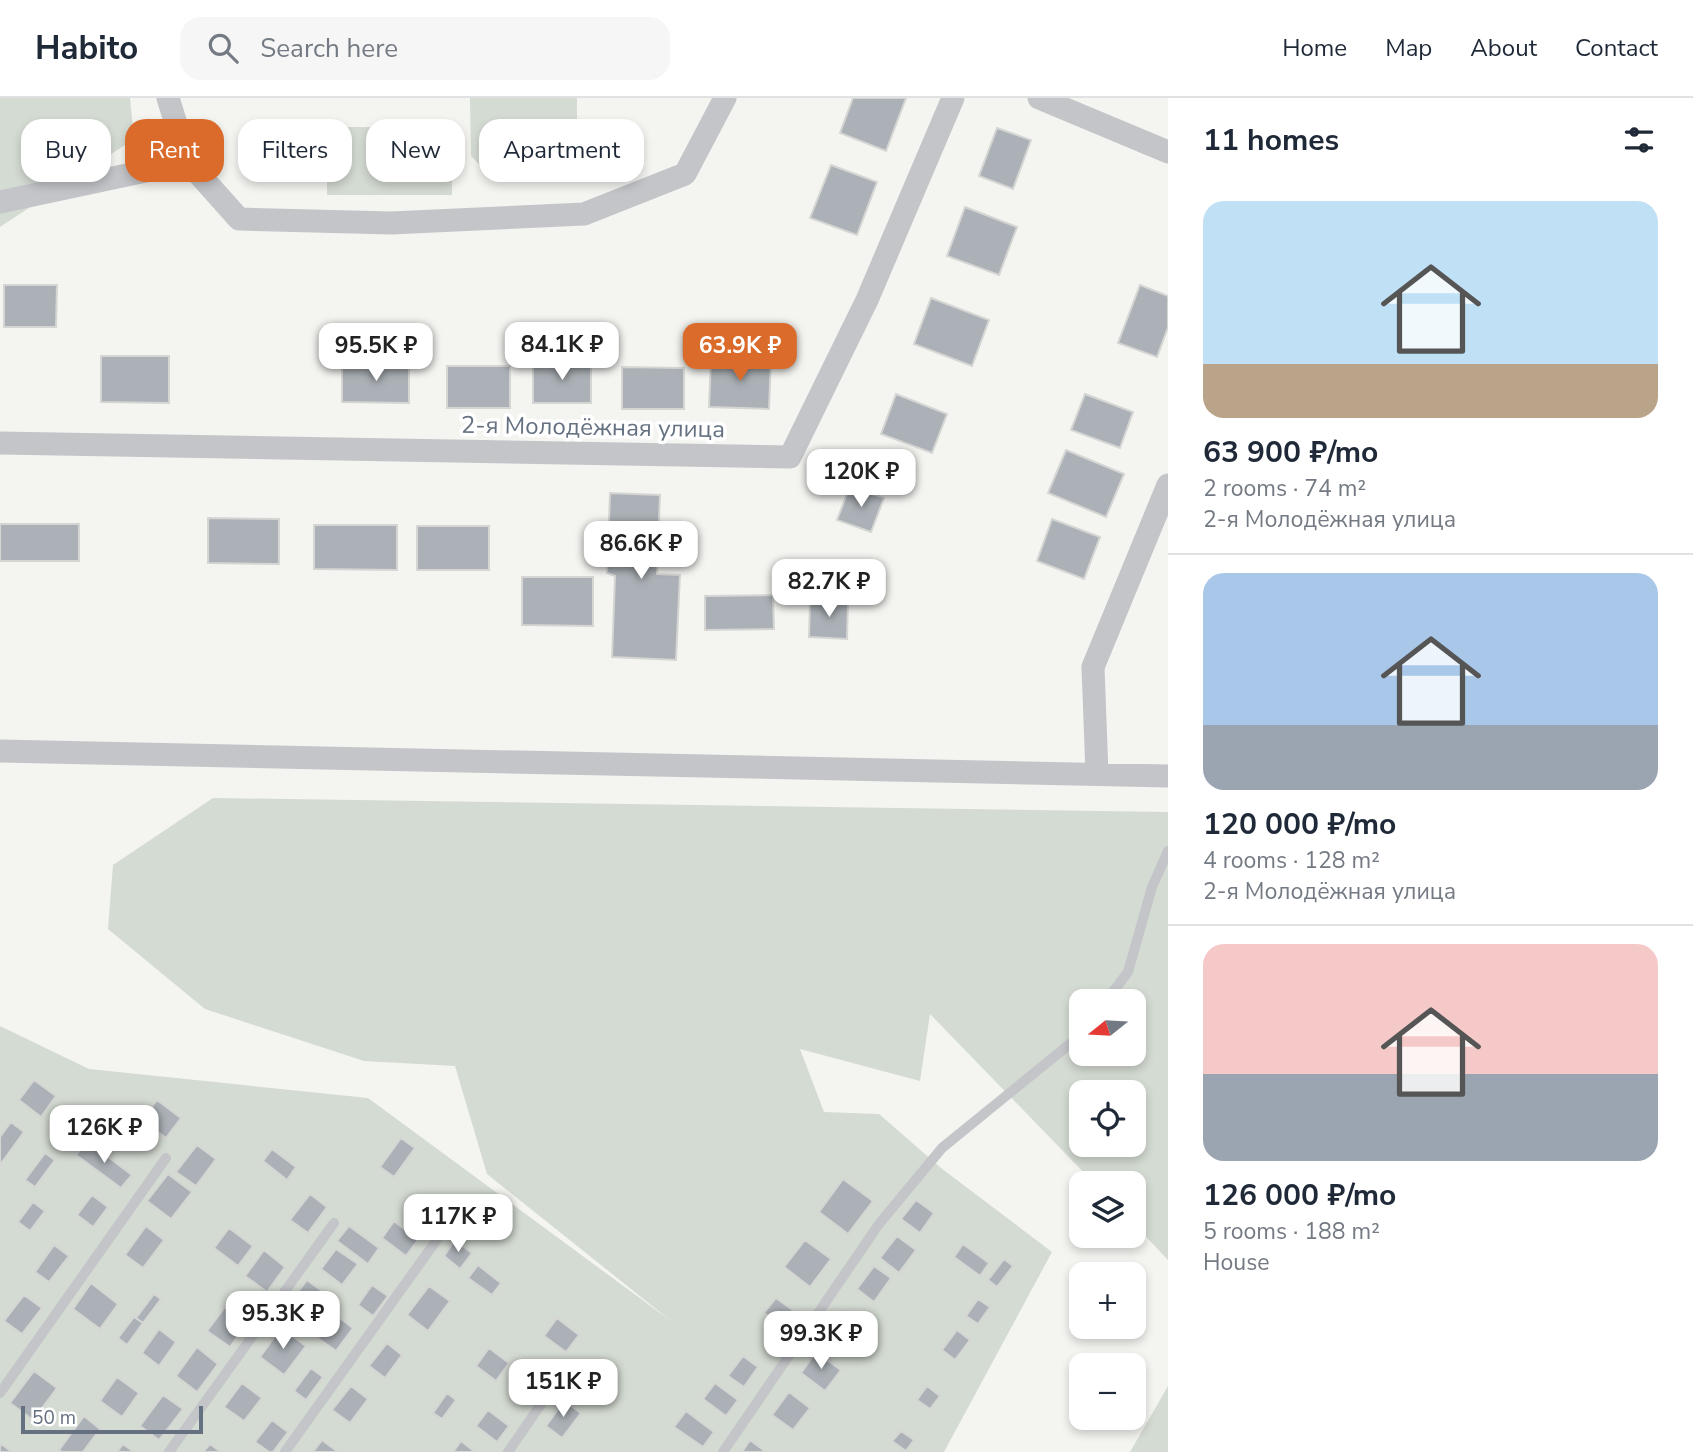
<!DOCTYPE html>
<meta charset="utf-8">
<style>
body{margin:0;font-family:"Nunito Sans",sans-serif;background:#f6f6f7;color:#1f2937;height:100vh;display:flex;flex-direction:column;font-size:26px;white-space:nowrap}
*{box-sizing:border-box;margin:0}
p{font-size:23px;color:#747a83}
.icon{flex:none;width:38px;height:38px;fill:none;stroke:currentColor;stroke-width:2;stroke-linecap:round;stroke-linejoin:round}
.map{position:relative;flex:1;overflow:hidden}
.side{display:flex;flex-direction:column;background:#fff;width:525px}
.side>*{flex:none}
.banner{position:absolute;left:21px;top:21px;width:665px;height:63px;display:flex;gap:14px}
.needle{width:46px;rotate:252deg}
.buttons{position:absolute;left:1069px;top:891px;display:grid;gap:14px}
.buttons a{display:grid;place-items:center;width:77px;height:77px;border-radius:14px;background:#fff;box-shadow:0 4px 10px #0003;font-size:35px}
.scale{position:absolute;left:21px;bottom:18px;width:182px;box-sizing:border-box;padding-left:7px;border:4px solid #657181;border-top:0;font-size:19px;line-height:24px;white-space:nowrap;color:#657181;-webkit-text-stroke:5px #fff;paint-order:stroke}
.price{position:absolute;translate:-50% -60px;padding:0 16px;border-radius:14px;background:#fff;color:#222;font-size:23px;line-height:46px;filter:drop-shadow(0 2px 4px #0008)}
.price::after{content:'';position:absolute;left:50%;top:42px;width:21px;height:16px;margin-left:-10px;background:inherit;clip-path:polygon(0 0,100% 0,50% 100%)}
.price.current{background:#db6b2a;color:#fff}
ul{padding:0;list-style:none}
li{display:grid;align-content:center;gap:14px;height:371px;padding:0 35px}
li+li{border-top:2px solid #e0e1e3}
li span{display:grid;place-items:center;height:217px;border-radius:21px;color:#555}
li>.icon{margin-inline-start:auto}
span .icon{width:126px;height:126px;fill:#fffc;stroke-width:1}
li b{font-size:30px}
h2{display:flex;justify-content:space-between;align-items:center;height:84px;padding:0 35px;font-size:30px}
.tag{padding:0 24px;border-radius:21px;background:#fff;box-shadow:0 4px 10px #0003;font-size:24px;line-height:63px}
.tag.current{background:#db6b2a;color:#fff}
header{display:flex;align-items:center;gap:42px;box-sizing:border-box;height:98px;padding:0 35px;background:#fff;border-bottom:2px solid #e0e1e3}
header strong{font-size:33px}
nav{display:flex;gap:38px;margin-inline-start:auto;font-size:24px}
.search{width:490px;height:63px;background:#f6f6f7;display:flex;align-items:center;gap:18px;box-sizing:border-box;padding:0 24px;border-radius:21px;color:#747a83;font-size:26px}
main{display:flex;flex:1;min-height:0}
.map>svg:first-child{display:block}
.green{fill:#d4dbd2;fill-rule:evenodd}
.building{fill:#abb1b6;stroke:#d5d6d4;stroke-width:2}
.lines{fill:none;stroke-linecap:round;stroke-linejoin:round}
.lane{stroke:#c3c5c9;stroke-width:10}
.street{stroke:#c3c5c9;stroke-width:23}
.labels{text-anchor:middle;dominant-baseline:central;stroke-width:7;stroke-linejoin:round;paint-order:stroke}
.street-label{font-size:24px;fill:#657181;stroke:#fff}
</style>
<header>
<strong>Habito</strong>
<div class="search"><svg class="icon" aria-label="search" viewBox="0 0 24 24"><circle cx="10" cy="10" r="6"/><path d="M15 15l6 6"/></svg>Search here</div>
<nav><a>Home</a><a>Map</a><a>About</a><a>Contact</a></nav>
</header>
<main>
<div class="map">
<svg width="1168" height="1354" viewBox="0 0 1168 1354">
<rect width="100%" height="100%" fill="#f4f5f1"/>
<path class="green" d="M0,0H130L134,41L0,129Z
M470,0H577V58L566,74L487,75L471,58Z
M327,29H452V97H327Z
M213,700L1168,714V1162L1134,1126V1085H1094L930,916L920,983L800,951L824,1014L879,1016L941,1070L1052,1154L944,1354H0V928L89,971L368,1000L671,1223L487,1076L455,968L364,963L205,911L108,831L113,767ZM1082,903H1134V956H1082ZM1082,994H1134V1046H1082Z
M1168,1288V1354H1130Z"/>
<path class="building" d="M853,0H906L886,53L840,35Z
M997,30L1031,42L1013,91L979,78Z
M831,67L877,84L857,137L810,120Z
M965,109L1017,129L999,177L947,158Z
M4,187H57L56,229H4Z
M1140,187L1168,198V229L1157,259L1118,245Z
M931,200L989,222L972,268L914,246Z
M101,258H169V305L101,304Z
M711,259L771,261L769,311L709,309Z
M533,263L591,264V305H533Z
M342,266H409V305L342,304Z
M447,268H510V310H447Z
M622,269L684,270V311H622Z
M896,296L947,316L932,355L881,336Z
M1085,296L1133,314L1120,350L1071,332Z
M1066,352L1124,376L1106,419L1048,395Z
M850,388L884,400L871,434L837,422Z
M610,395L660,397L657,476L680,477L676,562L612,559L615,478L607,475Z
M208,420L279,421V466L208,465Z
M1052,421L1100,439L1084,481L1037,463Z
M0,426H79V463H0Z
M314,427H397V472L314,471Z
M417,428H489V472H417Z
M522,479H593V528L522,527Z
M773,497L774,531L705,532V498Z
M810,502L848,503L847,541L809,539Z
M34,982L56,998L41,1019L19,1002Z
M157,1002L181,1020L166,1040L142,1022Z
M77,1012L89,1021L73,1041L63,1033Z
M11,1024L24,1034L0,1067V1039Z
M401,1040L415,1050L394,1079L380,1069Z
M87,1043L132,1077L121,1090L76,1057Z
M197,1047L216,1061L196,1088L176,1074Z
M272,1051L296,1069L287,1082L263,1063Z
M45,1055L55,1062L35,1089L25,1082Z
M168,1076L192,1094L171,1121L147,1103Z
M843,1081L873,1103L848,1136L819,1114Z
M310,1096L327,1109L308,1135L290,1122Z
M92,1097L108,1109L93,1129L77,1117Z
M916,1102L934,1115L920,1135L901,1121Z
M33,1104L45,1113L30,1133L18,1124Z
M394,1123L418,1142L406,1158L382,1140Z
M146,1128L164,1142L143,1170L125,1157Z
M349,1128L379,1150L368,1166L337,1143Z
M229,1130L253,1148L238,1168L214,1150Z
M897,1138L916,1152L899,1175L880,1160Z
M455,1142L472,1155L460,1171L444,1158Z
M805,1142L831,1161L810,1189L784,1169Z
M963,1146L989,1165L980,1178L954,1159Z
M54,1147L69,1158L49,1184L35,1174Z
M336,1151L358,1166L342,1187L321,1171Z
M264,1152L285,1169L267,1194L245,1178Z
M1004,1161L1013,1168L997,1189L988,1182Z
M478,1167L501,1185L492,1197L468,1180Z
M874,1168L891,1180L874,1204L857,1191Z
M307,1182L330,1199L315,1220L292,1202Z
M91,1185L118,1206L100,1231L73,1211Z
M372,1187L388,1198L373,1218L358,1207Z
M429,1188L450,1203L428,1233L407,1217Z
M154,1196L161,1201L143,1225L136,1220Z
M24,1197L42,1210L22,1236L4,1223Z
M776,1200L798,1216L787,1232L764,1215Z
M978,1201L990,1209L978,1226L966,1218Z
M225,1209L247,1225L230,1249L207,1233Z
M845,1211L864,1225L855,1238L836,1223Z
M333,1215L353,1230L336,1253L315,1238Z
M134,1219L143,1225L127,1247L118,1240Z
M557,1220L579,1237L566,1254L544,1238Z
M281,1230L306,1248L284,1277L260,1259Z
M159,1231L176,1244L159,1268L142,1255Z
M957,1232L970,1242L955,1262L942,1252Z
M387,1245L402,1257L385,1280L369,1268Z
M197,1249L218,1266L197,1294L176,1278Z
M489,1250L509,1265L496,1283L476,1268Z
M816,1254L841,1272L825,1293L801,1275Z
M743,1258L758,1269L744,1289L728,1278Z
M525,1263L546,1279L529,1302L508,1286Z
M311,1270L323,1279L306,1302L294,1293Z
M34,1273L57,1290L33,1322L10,1305Z
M117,1279L139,1295L122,1319L100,1303Z
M242,1285L262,1300L244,1323L224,1309Z
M715,1285L738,1302L726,1318L703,1301Z
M351,1288L368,1301L350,1325L332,1312Z
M927,1288L940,1298L930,1311L917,1302Z
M789,1294L810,1310L793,1332L772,1317Z
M447,1295L456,1302L442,1321L433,1315Z
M163,1297L183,1311L159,1342L140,1328Z
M564,1303L581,1315L562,1340L546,1328Z
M488,1312L509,1328L497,1344L476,1328Z
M686,1313L714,1334L703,1349L674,1329Z
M84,1318L100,1331L83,1354H62L59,1352Z
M272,1322L288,1334L273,1354H269L255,1344Z
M901,1333L914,1342L906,1353L892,1343Z
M322,1342L338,1354H313Z
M750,1342L766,1354H742Z
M461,1343L475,1354H453Z
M0,1345L12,1354H0Z
M123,1346L134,1354H117Z
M210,1346L221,1354H203Z"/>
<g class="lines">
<path class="lane" d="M1106,903L1128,874L1152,789L1168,753
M0,1295L166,1060
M169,1354L334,1125
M285,1354L438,1140
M508,1354L559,1280
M723,1354L879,1126L942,1050L1076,941L1082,934"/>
<path class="street" d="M1039,0L1168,54
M188,64L239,121L391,125L584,116L685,76L725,0
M0,104L188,64L168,0
M0,345L790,359L867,202L953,0
M0,653L1168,678
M1097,676L1093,569L1168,387"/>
</g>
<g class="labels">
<g class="street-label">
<text transform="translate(593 329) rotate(1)">2-я Молодёжная улица</text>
</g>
</g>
</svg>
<div class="buttons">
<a><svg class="needle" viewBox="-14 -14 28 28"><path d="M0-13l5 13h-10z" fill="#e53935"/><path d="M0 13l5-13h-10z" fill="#747a83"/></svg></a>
<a><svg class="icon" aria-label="locate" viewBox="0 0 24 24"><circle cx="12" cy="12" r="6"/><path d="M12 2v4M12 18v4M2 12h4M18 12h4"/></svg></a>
<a><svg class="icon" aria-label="layers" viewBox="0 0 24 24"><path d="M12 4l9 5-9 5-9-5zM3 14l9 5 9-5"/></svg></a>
<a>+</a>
<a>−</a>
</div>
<div class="scale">50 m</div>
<b class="price" style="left:562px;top:284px">84.1K ₽</b>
<b class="price" style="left:376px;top:285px">95.5K ₽</b>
<b class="price current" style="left:740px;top:285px">63.9K ₽</b>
<b class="price" style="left:861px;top:411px">120K ₽</b>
<b class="price" style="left:641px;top:483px">86.6K ₽</b>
<b class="price" style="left:829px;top:521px">82.7K ₽</b>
<b class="price" style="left:104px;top:1067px">126K ₽</b>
<b class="price" style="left:458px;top:1156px">117K ₽</b>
<b class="price" style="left:283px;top:1253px">95.3K ₽</b>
<b class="price" style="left:821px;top:1273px">99.3K ₽</b>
<b class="price" style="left:563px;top:1321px">151K ₽</b>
<div class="banner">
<a class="tag">Buy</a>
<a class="tag current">Rent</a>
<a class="tag">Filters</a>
<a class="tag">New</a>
<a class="tag">Apartment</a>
</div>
</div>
<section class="side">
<h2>11 homes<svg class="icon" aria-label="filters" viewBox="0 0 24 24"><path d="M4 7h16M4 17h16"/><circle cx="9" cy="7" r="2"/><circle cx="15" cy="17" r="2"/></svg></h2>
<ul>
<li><span style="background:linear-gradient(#bfe0f5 75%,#b9a48a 0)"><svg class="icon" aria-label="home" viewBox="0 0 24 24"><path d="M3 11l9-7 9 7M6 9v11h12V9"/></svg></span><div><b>63 900 ₽/mo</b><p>2 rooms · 74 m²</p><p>2-я Молодёжная улица</p></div></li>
<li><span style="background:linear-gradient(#a9c7e8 70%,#9aa5b1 0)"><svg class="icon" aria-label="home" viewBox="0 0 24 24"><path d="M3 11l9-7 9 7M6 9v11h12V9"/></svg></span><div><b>120 000 ₽/mo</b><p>4 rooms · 128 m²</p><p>2-я Молодёжная улица</p></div></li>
<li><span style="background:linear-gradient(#f6c9c9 60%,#9aa5b1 0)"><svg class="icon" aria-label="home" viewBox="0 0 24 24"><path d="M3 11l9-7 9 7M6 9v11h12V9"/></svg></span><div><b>126 000 ₽/mo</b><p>5 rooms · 188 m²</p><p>House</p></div></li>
</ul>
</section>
</main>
